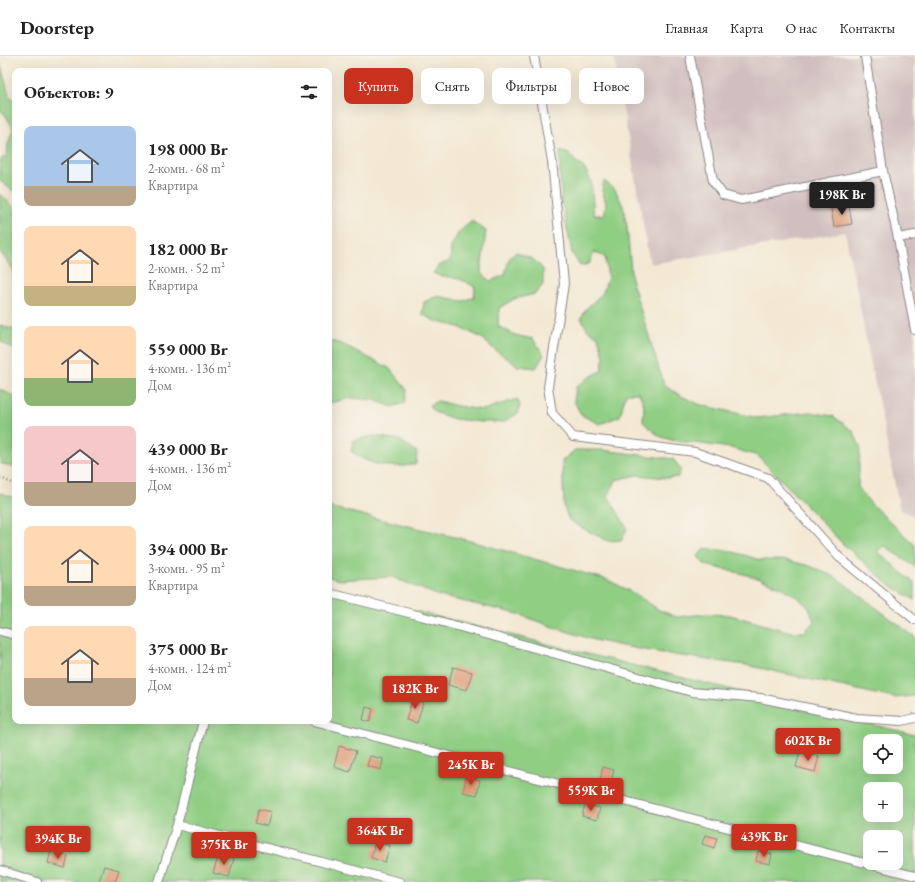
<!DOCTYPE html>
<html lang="ru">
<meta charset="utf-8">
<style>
body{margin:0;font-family:"EB Garamond",serif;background:#f6f6f6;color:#222;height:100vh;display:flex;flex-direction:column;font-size:15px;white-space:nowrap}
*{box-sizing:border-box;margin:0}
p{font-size:13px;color:#767676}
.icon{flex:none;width:22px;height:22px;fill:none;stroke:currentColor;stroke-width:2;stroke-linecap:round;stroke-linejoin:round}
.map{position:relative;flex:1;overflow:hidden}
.sheet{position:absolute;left:12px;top:12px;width:320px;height:656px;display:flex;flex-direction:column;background:#fff;border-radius:8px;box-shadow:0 4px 16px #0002}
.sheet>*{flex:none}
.guide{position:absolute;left:344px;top:12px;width:380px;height:36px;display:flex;gap:8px}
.fabs{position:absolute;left:863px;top:678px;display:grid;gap:8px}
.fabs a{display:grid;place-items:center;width:40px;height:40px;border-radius:8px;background:#fff;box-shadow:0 4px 16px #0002;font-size:20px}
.price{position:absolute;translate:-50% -34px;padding:0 9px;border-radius:4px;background:#c8321e;color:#fff;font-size:13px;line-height:26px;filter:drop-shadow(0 1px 2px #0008)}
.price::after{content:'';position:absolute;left:50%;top:24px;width:12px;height:9px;margin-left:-6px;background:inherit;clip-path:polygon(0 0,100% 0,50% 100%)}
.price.selected{background:#222;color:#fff}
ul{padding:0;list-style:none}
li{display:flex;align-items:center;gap:12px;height:100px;padding:0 12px}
li span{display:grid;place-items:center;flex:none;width:112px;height:80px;border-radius:8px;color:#555}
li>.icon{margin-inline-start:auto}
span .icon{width:48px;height:48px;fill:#fffc;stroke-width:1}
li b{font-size:17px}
h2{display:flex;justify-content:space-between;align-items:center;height:48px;padding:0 12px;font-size:17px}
.chip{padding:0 14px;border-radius:8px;background:#fff;box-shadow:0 4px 16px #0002;font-size:14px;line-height:36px}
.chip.selected{background:#c8321e;color:#fff}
header{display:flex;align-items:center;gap:24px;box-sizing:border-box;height:56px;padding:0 20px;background:#fff;border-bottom:1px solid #e0e0e0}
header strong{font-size:19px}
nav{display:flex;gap:22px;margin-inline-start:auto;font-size:14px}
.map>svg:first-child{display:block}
.industrial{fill:#d1bfbf}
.green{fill:#90ce84;stroke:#597860;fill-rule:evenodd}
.building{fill:#dd966e}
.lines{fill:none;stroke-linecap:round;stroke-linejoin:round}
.lane-casing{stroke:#8a8587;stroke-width:10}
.path{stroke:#8a8587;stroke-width:2.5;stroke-dasharray:1 3;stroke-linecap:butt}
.lane{stroke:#fff;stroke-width:8}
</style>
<header>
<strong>Doorstep</strong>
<nav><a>Главная</a><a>Карта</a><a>О нас</a><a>Контакты</a></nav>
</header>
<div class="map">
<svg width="915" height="826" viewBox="0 0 915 826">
<rect width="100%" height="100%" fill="#f7f3e8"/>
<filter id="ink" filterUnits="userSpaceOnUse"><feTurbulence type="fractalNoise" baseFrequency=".025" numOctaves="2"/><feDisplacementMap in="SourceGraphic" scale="8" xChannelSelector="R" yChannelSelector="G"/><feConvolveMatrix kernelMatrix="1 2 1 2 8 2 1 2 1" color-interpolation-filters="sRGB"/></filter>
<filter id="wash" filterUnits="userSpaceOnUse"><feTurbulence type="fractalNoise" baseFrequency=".012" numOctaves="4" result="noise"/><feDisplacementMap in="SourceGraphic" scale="16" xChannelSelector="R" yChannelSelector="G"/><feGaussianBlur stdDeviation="0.9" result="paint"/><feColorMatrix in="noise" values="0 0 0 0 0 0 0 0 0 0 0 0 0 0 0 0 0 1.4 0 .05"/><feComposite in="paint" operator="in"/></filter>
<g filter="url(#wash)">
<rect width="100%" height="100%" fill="#f3e8d3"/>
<path class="industrial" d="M614,0H915V460L900,454L845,176L650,208Z"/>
<path class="green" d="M0,7L9,39L15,46V136L0,125V104L7,99L8,88L13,72L6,60L0,54Z
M560,95L569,98L576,106L585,113L591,125L594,159H604L606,148L602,134L604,125L615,133L623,150L627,171L632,226L664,329L681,340L701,349L758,362L810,356L833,360L853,375L860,390L858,431L871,448L915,489V511L885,490L877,495L915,528V544L888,528L841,486L758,400L731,392L671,384L659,380L643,366L644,349L639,337H626L620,360L600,368L581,359L574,345L576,331L588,322L601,315L604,300L598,281L587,273L581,262L587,252L603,236L608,221L605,201L594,196L589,208L580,210L572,197L562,148L560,123Z
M0,138L15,152V252L13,213L0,196Z
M472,165L486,175L481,216L490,225L505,219L509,203L516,196L534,204L543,213V229L535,238L514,243L499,252L498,270L515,279L533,283L544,299L536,312L518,310L495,294L480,281L459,271L435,265L422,258L424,246L437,240L463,245L474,241L475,231C468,227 462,223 454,222C445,220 442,222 433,217L439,209L450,205L451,191L459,176Z
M0,269L12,273L15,272V294L0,285Z
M329,284L344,289L389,312L407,334L405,347L392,351L374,344L352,342L329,347Z
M0,333L15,341V412L0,407Z
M517,343L520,349L518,357L504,366H481L454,363L434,356L429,349L438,345L457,350L483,354Z
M373,380L400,384L417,396L416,408C399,412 377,411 361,402C358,401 354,397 351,395L354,384Z
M575,394H602L673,403L681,413L678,421L666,422L637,419L616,424L608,440L627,472L622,484L608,485L584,473L569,464L564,451L562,405Z
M0,437L15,442V665H329V534L915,679V826H0ZM870,685H896V711H870ZM870,733H896V759H870ZM870,781H896V807H870Z
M329,451L467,484L608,524L635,538L659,554L677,561L705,558L730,559L791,576H804L814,566C812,561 810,552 806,549C782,525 737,516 705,509L698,500L705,492L734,496L760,504H786L810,510L837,522L915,581V640L894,642L746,609L674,599L622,590L594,584L553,571L518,558L439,540L392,521L339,524L329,521Z"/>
<g id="blocks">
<path class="building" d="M849,150L852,168L834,171L831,153Z
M453,611L472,616L467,634L448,629Z
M413,641L424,644L417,667L406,664Z
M366,651L373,653L370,666L363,664Z
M339,690L356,695L350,716L334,711Z
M800,696L819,700L815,716L796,711Z
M370,700L383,703L381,714L367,710Z
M603,711L614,714L610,730L599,727Z
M466,720L480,724L477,739L463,736Z
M585,748L600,752L597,764L582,760Z
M259,753L271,756L267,770L255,767Z
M705,779L717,782L714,792L702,788Z
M375,786L390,789L385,806L371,802Z
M51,795L68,800L65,812L48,807Z
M758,795L772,798L770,808L756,805Z
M219,798L234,802L229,821L213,817Z
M104,810L119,814L115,826H99Z"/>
</g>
</g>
<g filter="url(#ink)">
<use href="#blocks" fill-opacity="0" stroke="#8a8587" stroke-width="1"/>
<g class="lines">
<g class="lane-casing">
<path id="lane" d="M534,0L552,105L564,228L548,331L552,357L573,381L695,396L768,422L839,501L915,564
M690,0L713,125L723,139L741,144L883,115
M865,0L883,115L898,182L915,274
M898,182L915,179
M329,537L421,560L692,636L760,642L857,662L902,665L915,662
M0,575L15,579
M314,665L915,820
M177,769L400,826
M0,814L37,826
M159,826L177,769L203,665"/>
</g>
<path class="path" d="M0,422L15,428"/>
<use href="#lane" class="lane"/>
</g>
</g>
</svg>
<div class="fabs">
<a><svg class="icon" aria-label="locate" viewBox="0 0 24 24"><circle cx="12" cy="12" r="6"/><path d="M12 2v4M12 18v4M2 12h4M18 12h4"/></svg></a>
<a>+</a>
<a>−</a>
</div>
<b class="price selected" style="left:842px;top:160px">198K Br</b>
<b class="price" style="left:415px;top:654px">182K Br</b>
<b class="price" style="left:808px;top:706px">602K Br</b>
<b class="price" style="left:471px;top:730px">245K Br</b>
<b class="price" style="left:591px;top:756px">559K Br</b>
<b class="price" style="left:380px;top:796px">364K Br</b>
<b class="price" style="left:764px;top:802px">439K Br</b>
<b class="price" style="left:58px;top:804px">394K Br</b>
<b class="price" style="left:224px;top:810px">375K Br</b>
<div class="guide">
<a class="chip selected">Купить</a>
<a class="chip">Снять</a>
<a class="chip">Фильтры</a>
<a class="chip">Новое</a>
</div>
<section class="sheet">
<h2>Объектов: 9<svg class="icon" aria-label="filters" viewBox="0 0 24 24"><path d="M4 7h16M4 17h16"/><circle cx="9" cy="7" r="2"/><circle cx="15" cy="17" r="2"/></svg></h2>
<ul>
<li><span style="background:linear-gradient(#a9c7e8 75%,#b9a48a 0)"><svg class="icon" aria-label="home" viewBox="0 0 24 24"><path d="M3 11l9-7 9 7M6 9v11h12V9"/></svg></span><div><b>198 000 Br</b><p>2-комн. · 68 m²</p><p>Квартира</p></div></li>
<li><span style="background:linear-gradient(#ffd9b3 75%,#c2b280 0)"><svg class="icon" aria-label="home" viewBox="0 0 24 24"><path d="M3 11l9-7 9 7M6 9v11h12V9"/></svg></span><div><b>182 000 Br</b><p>2-комн. · 52 m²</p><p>Квартира</p></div></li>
<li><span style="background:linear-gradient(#ffd9b3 65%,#8fb573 0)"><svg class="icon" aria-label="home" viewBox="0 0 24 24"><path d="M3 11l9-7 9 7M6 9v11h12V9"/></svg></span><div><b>559 000 Br</b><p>4-комн. · 136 m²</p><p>Дом</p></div></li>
<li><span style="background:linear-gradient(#f6c9c9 70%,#b9a48a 0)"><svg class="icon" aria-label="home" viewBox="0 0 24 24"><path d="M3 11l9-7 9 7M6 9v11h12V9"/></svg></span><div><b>439 000 Br</b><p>4-комн. · 136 m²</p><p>Дом</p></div></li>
<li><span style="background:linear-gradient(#ffd9b3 75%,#b9a48a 0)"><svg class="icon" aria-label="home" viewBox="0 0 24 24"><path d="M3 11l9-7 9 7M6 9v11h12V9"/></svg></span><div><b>394 000 Br</b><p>3-комн. · 95 m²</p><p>Квартира</p></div></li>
<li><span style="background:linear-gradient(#ffd9b3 65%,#b9a48a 0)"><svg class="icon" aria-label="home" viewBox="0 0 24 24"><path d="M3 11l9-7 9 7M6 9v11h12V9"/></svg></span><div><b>375 000 Br</b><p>4-комн. · 124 m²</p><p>Дом</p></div></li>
</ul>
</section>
</div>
